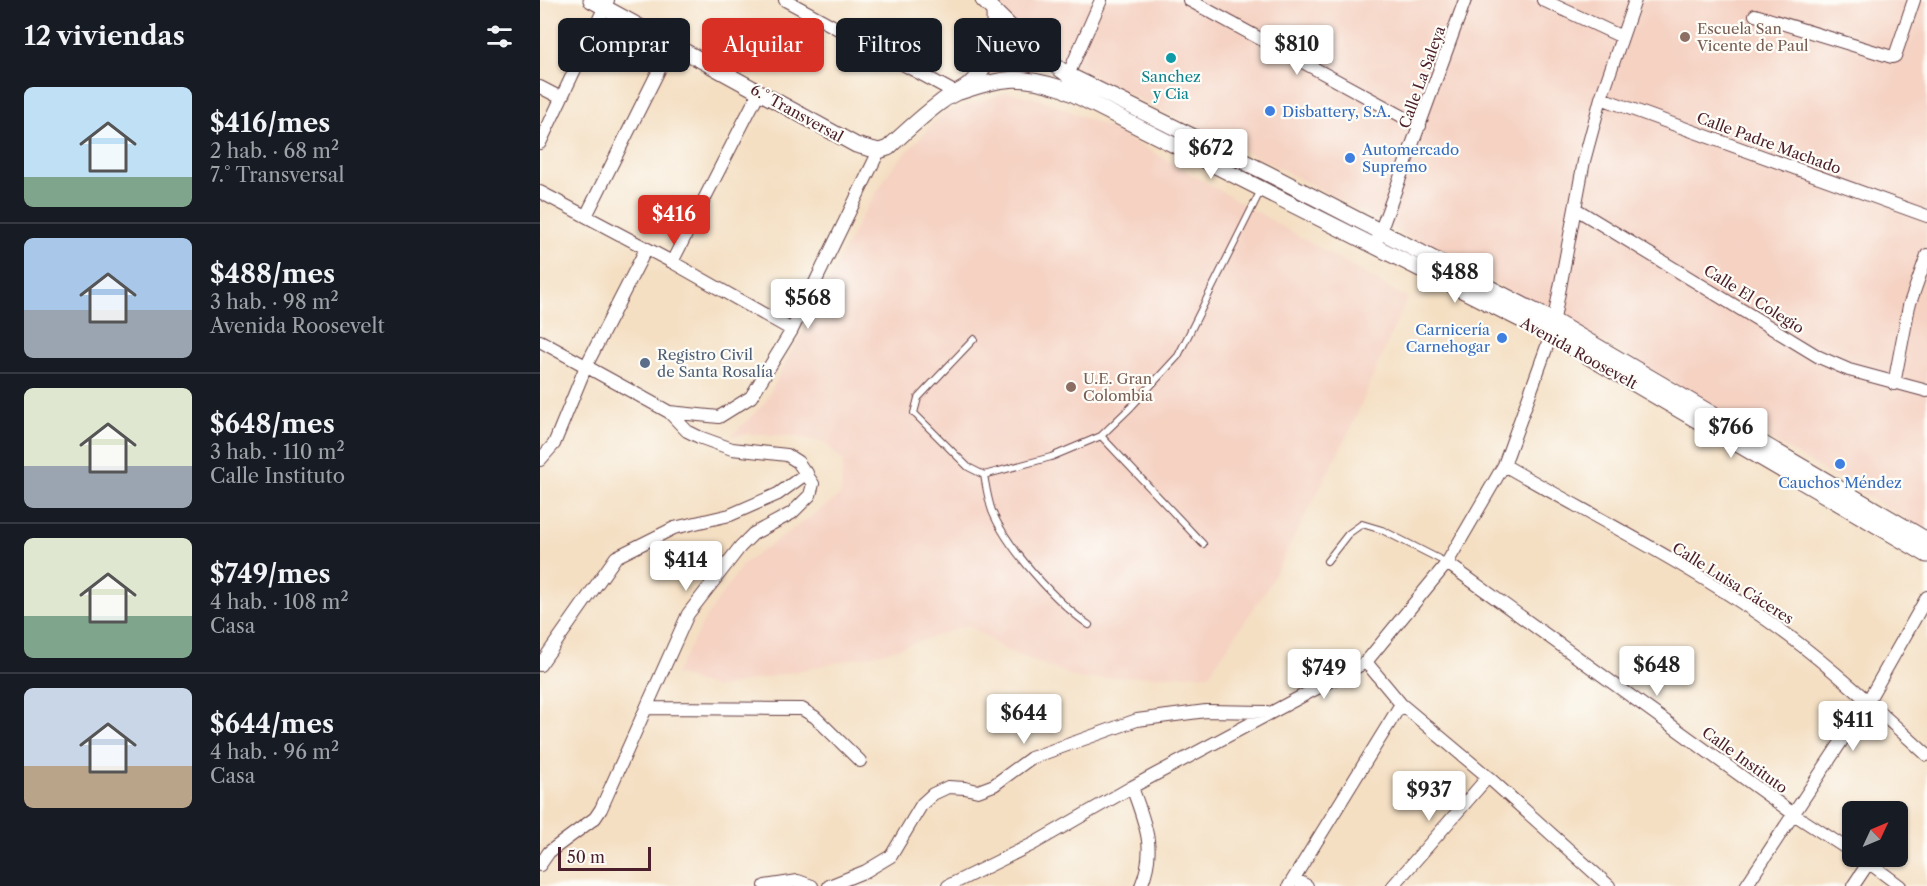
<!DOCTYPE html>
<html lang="es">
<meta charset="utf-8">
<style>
body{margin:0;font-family:"Libre Caslon Text",serif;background:#20242c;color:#f1f3f6;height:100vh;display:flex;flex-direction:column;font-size:22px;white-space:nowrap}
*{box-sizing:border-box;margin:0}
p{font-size:20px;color:#9ea1a6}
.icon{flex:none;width:33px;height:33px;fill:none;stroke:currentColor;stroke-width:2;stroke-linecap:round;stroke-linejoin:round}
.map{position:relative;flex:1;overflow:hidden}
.sheet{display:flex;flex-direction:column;background:#171b24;width:540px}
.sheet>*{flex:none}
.hud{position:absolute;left:18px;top:18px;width:570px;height:54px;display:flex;gap:12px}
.needle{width:39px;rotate:46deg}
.fabs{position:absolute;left:1302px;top:801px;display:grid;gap:12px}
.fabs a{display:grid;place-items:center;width:66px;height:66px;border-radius:9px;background:#171b24;box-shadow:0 2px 4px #0004;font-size:30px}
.scale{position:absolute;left:18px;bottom:15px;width:93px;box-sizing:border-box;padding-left:6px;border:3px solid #4a1f2b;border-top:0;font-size:16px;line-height:21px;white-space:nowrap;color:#4a1f2b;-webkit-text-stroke:4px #fdfcf7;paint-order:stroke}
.price{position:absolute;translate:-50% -51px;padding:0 14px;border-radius:6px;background:#fff;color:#222;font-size:20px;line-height:39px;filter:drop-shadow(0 2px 3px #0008)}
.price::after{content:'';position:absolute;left:50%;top:36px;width:18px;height:14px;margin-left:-9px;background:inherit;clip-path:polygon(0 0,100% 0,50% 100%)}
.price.selected{background:#d93025;color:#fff}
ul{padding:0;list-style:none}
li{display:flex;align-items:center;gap:18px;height:150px;padding:0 24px}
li+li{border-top:2px solid #363941}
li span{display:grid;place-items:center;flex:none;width:168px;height:120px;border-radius:9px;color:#555}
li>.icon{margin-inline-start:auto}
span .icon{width:72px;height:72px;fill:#fffc;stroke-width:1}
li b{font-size:26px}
h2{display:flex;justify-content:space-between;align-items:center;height:72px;padding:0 24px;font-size:26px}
.chip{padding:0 21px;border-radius:9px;background:#171b24;box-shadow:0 2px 4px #0004;font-size:21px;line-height:54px}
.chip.selected{background:#d93025;color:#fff}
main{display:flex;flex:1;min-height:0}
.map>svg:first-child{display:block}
.built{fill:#f5d2c2}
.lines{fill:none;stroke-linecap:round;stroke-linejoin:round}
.service-casing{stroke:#643c42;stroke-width:8}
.minor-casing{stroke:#643c42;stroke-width:14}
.tertiary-casing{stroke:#643c42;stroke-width:17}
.service{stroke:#fff;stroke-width:6}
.minor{stroke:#fff;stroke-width:12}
.tertiary{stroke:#fff;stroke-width:15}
.education-dot{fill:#8d6e63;stroke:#fdfcf7;stroke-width:2}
.culture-dot{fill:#0f9aa8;stroke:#fdfcf7;stroke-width:2}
.shop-dot{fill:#3f7fe0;stroke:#fdfcf7;stroke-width:2}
.service-dot{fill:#5c6f8a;stroke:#fdfcf7;stroke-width:2}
.labels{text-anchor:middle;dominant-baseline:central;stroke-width:4.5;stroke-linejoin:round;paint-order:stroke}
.education-label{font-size:15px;fill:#785e54;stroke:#fdfcf7;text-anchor:start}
.culture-label{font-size:15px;fill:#0d838f;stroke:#fdfcf7}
.street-label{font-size:15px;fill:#4a1f2b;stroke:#fdfcf7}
.shop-label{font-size:15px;fill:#366cbe;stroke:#fdfcf7;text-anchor:start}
.service-label{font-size:15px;fill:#4e5e75;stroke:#fdfcf7;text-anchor:start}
</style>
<main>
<section class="sheet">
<h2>12 viviendas<svg class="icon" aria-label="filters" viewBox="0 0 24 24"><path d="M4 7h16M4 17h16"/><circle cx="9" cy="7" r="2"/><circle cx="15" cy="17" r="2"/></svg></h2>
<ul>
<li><span style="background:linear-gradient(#bfe0f5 75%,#7fa58c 0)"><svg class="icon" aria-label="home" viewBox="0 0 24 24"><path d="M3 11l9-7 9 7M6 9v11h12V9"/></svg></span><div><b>$416/mes</b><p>2 hab. · 68 m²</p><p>7.° Transversal</p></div></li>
<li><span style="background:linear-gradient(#a9c7e8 60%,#9aa5b1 0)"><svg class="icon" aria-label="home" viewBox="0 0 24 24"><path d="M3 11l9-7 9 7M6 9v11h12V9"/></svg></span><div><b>$488/mes</b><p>3 hab. · 98 m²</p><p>Avenida Roosevelt</p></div></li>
<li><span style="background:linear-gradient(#dfe7d0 65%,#9aa5b1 0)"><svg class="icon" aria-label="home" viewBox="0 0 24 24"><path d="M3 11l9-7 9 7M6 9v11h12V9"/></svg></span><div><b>$648/mes</b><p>3 hab. · 110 m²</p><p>Calle Instituto</p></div></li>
<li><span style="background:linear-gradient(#dfe7d0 65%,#7fa58c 0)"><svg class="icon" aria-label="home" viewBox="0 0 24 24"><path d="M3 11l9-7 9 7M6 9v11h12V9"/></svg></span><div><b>$749/mes</b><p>4 hab. · 108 m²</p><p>Casa</p></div></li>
<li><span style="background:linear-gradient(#c9d6e8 65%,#b9a48a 0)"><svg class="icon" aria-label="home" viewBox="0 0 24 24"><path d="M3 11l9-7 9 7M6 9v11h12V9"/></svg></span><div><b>$644/mes</b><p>4 hab. · 96 m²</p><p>Casa</p></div></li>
</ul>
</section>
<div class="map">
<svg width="1387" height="886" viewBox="0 0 1387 886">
<rect width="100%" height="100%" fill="#fdfcf7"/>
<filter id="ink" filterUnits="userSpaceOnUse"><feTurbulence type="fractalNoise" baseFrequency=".0167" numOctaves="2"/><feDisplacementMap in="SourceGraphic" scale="12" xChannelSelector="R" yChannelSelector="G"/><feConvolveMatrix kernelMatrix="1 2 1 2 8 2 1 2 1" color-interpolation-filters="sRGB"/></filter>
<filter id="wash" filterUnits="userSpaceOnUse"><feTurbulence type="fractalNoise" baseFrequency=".008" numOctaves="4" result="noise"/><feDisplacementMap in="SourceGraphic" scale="24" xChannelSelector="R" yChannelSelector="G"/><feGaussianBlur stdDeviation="1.35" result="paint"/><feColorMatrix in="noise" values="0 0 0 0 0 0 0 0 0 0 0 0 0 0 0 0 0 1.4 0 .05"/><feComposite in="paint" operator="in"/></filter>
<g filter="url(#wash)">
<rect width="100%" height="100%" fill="#f4dfc3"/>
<path class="built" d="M454,0H1387V531L1051,335L751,174L511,56L477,26Z
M468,92L508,102L574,130L867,298L810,430L728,587L669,674L540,679L463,649L428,625L347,652L176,688L135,674L166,618L203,564L300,496L303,462L285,443L254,436L212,434L191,436L224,404L320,219L351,169L403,113Z"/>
</g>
<g filter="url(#ink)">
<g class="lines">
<g class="service-casing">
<path id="service" d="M434,339L378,398L374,413L428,467L444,475C446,486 448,500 452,511C467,548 517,603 549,625
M561,436L663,544
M444,475L511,457L561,436L591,407L638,356L722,188
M787,561L808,534L822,524L842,530L907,563"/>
</g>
<g class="minor-casing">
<path id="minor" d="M245,0L416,93
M649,0L880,126
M1003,0L1082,37
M1215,15L1352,57L1355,56L1374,0
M528,75L561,0
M0,87L21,98
M1061,98L1387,216
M0,143L68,0
M0,192L132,262L252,330
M1036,209L1279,357L1309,370L1387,391
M46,216L131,46
M838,238L925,0
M132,262L219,92
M0,341L129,412L147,431L159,437L192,449L247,455L258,462L273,484L270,495L252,513L213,534L200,547L148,614L61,809L55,818L9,852L0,865
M1354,384L1369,306L1387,255
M129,412L179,417L211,397L252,330L339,151
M0,460L14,444L46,366L106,249
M964,465C1059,520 1161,570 1249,636C1297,672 1342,714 1387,755
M907,563L1255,815L1312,852
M826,662L861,704L948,777L1069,886
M0,665L76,557L134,528L190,515L238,494L267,473
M108,708L262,709L275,717L320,761
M592,787C605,824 617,848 601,886
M1320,856L1360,886
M755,879L767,886
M225,886L258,881L272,886
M289,886L326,871L351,856L382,804L393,794L408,787L425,788L438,791L454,785L491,758L597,720L666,711L727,712
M408,886L493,844L592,787L826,662L907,563L964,465L1011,335L1044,161L1061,98L1095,0
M749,886L861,704
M853,886L948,777
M1206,886L1328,701L1387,597
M1313,886L1329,862"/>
</g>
<g class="tertiary-casing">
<path id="tertiary" d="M51,0L316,145L339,151L348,148C365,132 382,116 401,102C409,95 421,92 429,85C452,64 455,42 454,13
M443,0L494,50L528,75L727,173L1014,321L1387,540
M416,93C461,79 474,73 521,88L1011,335L1387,555"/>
</g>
<use href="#service" class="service"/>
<use href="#minor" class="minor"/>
<use href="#tertiary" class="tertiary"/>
</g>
</g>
<g class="education-dot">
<circle cx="1145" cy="37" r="6"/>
<circle cx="531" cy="387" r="6"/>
</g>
<circle class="culture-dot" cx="631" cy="58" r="6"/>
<g class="shop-dot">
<circle cx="730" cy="111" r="6"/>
<circle cx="810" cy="158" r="6"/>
<circle cx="962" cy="338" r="6"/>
<circle cx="1300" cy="464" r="6"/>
</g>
<circle class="service-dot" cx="105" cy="363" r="6"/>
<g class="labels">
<g class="education-label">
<text x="1157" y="28">Escuela San<tspan x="1157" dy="17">Vicente de Paul</tspan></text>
<text x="543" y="378">U.E. Gran<tspan x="543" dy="17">Colombia</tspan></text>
</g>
<g class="culture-label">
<text x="631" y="76">Sanchez<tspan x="631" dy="17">y Cia</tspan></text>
</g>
<g class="street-label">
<text transform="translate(882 77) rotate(-70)">Calle La Saleya</text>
<text transform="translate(257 113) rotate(29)">6.° Transversal</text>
<text transform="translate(1229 143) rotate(20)">Calle Padre Machado</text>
<text transform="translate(1214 299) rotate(32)">Calle El Colegio</text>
<text transform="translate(1039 353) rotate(29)">Avenida Roosevelt</text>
<text transform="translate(1193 583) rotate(32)">Calle Luisa Cáceres</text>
<text transform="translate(1205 760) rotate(36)">Calle Instituto</text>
</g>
<g class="shop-label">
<text x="742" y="111">Disbattery, S.A.</text>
<text x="822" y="149">Automercado<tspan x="822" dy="17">Supremo</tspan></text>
<text x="950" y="329" text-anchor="end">Carnicería<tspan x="950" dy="17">Carnehogar</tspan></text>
<text x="1300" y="482" text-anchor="middle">Cauchos Méndez</text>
</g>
<g class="service-label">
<text x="117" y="354">Registro Civil<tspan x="117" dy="17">de Santa Rosalía</tspan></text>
</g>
</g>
</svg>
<div class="fabs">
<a><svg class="needle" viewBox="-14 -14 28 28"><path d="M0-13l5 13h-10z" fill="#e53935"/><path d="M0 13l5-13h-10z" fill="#9ea1a6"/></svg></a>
</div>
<div class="scale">50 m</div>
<b class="price" style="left:757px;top:76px">$810</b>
<b class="price" style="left:671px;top:180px">$672</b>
<b class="price selected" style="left:134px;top:246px">$416</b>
<b class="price" style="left:915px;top:304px">$488</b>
<b class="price" style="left:268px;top:330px">$568</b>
<b class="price" style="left:1191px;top:459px">$766</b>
<b class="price" style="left:146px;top:592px">$414</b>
<b class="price" style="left:1117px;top:697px">$648</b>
<b class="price" style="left:784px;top:700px">$749</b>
<b class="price" style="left:484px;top:745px">$644</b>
<b class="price" style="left:1313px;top:752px">$411</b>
<b class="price" style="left:889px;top:822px">$937</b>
<div class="hud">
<a class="chip">Comprar</a>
<a class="chip selected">Alquilar</a>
<a class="chip">Filtros</a>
<a class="chip">Nuevo</a>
</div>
</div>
</main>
